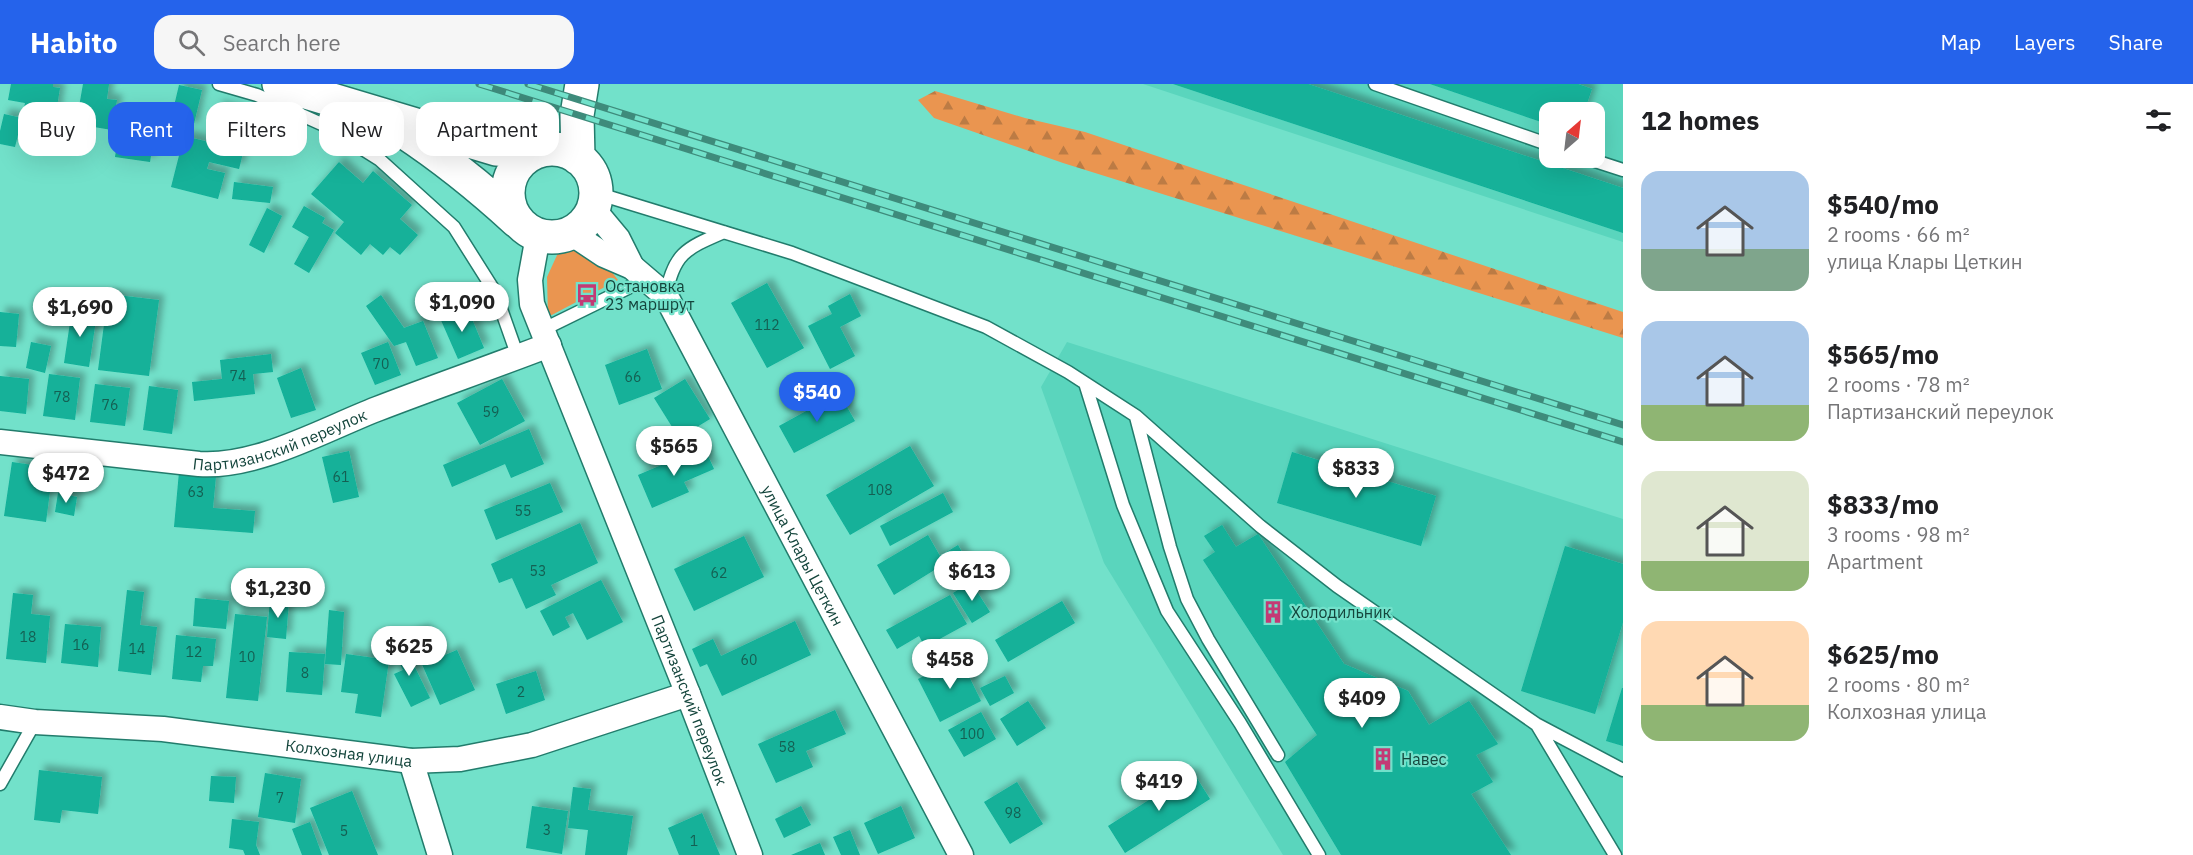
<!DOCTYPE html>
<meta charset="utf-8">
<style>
body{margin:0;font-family:"IBM Plex Sans",sans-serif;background:#f6f6f6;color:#202124;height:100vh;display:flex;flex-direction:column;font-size:22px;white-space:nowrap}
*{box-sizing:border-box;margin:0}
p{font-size:20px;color:#757577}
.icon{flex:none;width:33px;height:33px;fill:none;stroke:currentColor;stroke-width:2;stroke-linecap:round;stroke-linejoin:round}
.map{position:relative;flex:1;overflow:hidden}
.sheet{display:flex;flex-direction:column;background:#fff;width:570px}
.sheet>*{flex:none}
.guide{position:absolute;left:18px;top:18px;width:570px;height:54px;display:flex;gap:12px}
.needle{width:39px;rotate:28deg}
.controls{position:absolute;left:1539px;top:18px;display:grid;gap:12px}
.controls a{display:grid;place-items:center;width:66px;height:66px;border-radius:12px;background:#fff;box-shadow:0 6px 24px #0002;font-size:30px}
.price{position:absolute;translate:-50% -51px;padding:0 14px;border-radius:21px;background:#fff;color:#222;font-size:20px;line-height:39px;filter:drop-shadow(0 2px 3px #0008)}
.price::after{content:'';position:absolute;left:50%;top:36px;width:18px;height:14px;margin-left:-9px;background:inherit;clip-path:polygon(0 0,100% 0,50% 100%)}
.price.selected{background:#2563eb;color:#fff}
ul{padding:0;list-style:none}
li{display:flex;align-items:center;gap:18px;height:150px;padding:0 18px}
li span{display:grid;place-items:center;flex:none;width:168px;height:120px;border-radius:18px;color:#555}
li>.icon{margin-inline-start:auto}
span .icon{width:72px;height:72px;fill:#fffc;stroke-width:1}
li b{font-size:26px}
h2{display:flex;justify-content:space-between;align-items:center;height:72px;padding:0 18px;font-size:26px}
.pill{padding:0 21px;border-radius:18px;background:#fff;box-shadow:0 6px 24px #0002;font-size:21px;line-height:54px}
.pill.selected{background:#2563eb;color:#fff}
header{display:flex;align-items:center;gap:36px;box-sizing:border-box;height:84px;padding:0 30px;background:#2563eb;color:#fff}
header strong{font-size:28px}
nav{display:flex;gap:33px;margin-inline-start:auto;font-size:21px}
.search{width:420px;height:54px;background:#f6f6f6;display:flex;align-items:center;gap:15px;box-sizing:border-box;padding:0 21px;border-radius:18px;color:#757577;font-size:22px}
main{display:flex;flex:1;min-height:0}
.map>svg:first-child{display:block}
.built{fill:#5ad5bd;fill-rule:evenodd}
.green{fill:#ea9550}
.forest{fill:url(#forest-firs)}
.building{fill:#12b199;filter:url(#shadow)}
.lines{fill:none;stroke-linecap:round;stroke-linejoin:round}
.service-casing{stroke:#227c6c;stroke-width:15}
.minor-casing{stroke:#227c6c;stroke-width:27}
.primary-casing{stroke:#227c6c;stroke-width:36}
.service{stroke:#fff;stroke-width:12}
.minor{stroke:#fff;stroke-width:24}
.primary{stroke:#fff;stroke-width:33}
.rail-casing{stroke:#3e8b7b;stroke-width:7}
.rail{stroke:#72e1ca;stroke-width:4.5;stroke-dasharray:14;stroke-linecap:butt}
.labels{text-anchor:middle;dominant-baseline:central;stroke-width:4.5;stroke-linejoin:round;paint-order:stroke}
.number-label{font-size:14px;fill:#146053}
.poi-label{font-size:16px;fill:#14453c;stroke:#72e1ca;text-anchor:start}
.street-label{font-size:16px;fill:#14453c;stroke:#72e1ca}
</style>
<header>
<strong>Habito</strong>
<div class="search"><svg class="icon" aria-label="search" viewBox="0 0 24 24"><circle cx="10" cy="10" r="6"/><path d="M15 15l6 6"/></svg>Search here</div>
<nav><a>Map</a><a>Layers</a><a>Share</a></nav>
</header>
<main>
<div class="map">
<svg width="1623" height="771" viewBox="0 0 1623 771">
<defs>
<pattern id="forest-firs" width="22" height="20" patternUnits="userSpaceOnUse" patternTransform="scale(1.5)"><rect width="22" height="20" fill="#ea9550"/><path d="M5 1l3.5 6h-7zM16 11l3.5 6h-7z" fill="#bc7b44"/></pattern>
<filter id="shadow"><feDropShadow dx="5.5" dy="-5.5" stdDeviation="3" flood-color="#0004"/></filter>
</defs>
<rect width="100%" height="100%" fill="#72e1ca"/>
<path class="built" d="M1143,0H1623V158ZM1550,28H1594V74H1550Z
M1067,258L1623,435V771H1283L1104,479L1041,303Z"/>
<path class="green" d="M576,162L598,170L618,196L548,233L547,193L558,169Z"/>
<path class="forest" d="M935,7L1025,34L1085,48L1623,228V254L1063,79L934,34L918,16Z"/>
<path class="building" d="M11,0H53V3L60,4L55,35L23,30L25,19L8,16Z
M83,0H109L107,15L117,16L112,46L76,40Z
M1173,0H1308L1623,104V149Z
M1430,0H1578L1592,5L1584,28H1550V41Z
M179,1L202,6L193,44L170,39Z
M218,22L240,27L235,46L248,49L239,85L209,78L207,85L225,89L218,115L171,103L184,52L209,58Z
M4,30L22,34L15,63L0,60V47Z
M118,53L153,59L150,78L115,73Z
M339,78L363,99L373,87L412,121L400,135L418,151L400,171L390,163L383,171L370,160L361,171L335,149L344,138L311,110Z
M234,98L273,103L270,119L232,115Z
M304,122L325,134L322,139L334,146L309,189L294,180L309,153L292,143Z
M267,124L282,132L264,169L249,161Z
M767,199L804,264L767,284L731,219Z
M108,210L159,216L149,292L98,286Z
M850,210L861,232L840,243L855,272L830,285L808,242L832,230L828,222Z
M381,211L404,244L423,237L438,274L416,282L406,258L394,262L366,222Z
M467,223L484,264L458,275L440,234Z
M72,225L97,229L89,283L64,279Z
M0,228L19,230L16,263L0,262Z
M31,258L51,262L45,289L26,284Z
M388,258L401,291L375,301L361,269Z
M647,265L662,305L619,321L605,281Z
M271,270L273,288L253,290L255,310L194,317L192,298L222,295L220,276Z
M301,284L316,326L291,334L277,294Z
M49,290L80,294L75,336L43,332Z
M0,292L29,295L26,330L0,327Z
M502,295L525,337L480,361L457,319Z
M685,295L710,335L679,354L654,314Z
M95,300L130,304L125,342L90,338Z
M149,302L178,306L172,350L143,346Z
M839,309L855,337L794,369L779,342Z
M529,345L544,380L511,394L505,380L452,403L443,381Z
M910,362L934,402L850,451L826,411Z
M704,363L714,385L684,398L689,408L652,424L638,391Z
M349,367L359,413L333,419L322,373Z
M1292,368L1436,412L1421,462L1277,419Z
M12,378L53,384L46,438L4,432Z
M179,388L216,392L213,424L255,427L253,449L174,443Z
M550,399L563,428L496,456L484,426Z
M58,409L77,413L74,432L55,428Z
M943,409L953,428L890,462L880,442Z
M580,439L598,479L551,501L556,511L526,525L512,494L499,499L491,480Z
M1222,441L1236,463L1258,450L1344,580L1408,607L1429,641L1469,617L1498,660L1476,671L1493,698L1471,710L1511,771H1341L1285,678L1317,651L1203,476L1215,468L1204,452Z
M928,451L940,472L958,461L970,482L943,497L936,485L894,511L877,481Z
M744,452L764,493L694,527L674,485Z
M1565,462L1623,480V538L1595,630L1521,607Z
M601,496L623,538L587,556L573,529L565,533L570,543L553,552L540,527Z
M971,498L990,528L972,539L953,509Z
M127,506L144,508L140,541L157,543L151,591L118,587Z
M13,509L33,511L31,530L50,532L46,579L6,575Z
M950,511L967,540L925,563L919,552L897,565L886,546Z
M195,514L229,517L226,545L193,542Z
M270,515L289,516L286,555L267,553Z
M1062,517L1075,539L1008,578L995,556Z
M329,526L344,528L341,581L325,580Z
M235,530L267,533L258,617L226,614Z
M795,537L811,571L722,612L707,580L700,583L692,565L713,555L721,572Z
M65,540L101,543L98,583L61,579Z
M425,545L438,574L457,566L475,606L440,621L409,551Z
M176,551L216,555L213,582H203L201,598L172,595Z
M402,557L430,614L411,623L394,590L403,586L391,563Z
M289,568L325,570L322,611L286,608Z
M346,570L389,576L381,633L355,629L358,610L341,608Z
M960,574L981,617L940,638L918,595Z
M536,587L545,616L506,630L496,600Z
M1005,592L1014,609L990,622L980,604Z
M1622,604H1623V662L1606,657Z
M1028,617L1046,644L1017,662L1000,635Z
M835,626L846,650L806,667L813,683L776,699L758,660Z
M981,628L996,655L964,673L948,646Z
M39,686L102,693L98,730L62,726L60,739L34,736Z
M1193,688L1210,715L1125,769L1108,742Z
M265,689L301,695L295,739L258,733Z
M211,692L236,693L234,719L209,717Z
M1017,698L1043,740L1010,760L984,718Z
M573,703L591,705L588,726L633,732L627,771H585L588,746L568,744Z
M352,707L378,771H329L310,724Z
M532,722L568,727L562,770L526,764Z
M801,722L811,741L784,754L775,735Z
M901,722L915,754L878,770L864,739Z
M702,729L720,771H679L668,744Z
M232,735L259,738L256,761L260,771H245L243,766L229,764Z
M310,738L322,771H302L292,745Z
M850,746L860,771H841L833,753Z
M820,759L825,771H791Z"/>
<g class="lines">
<g class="service-casing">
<path id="service" d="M219,0L257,11L326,42L380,76L454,143L495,208L518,273
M1375,0L1550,61
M1586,74L1623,86
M596,109L792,169L986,243L1068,288L1136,332L1260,442L1337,502L1536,640L1623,686
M666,212C673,169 687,164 724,148
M542,246L646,195
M1085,299L1123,421L1167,527L1240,639L1319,771
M1136,333L1170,463L1187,515L1208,555L1278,671
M1537,641L1615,771
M0,700L35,638"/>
</g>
<g class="minor-casing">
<g id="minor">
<path d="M593,125L618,155L632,183"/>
<path id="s1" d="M571,149L604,171L632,183L666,212L961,771"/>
<path id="s2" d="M538,152L530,196L532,220L688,610L750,771"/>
<path id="s3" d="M0,358L199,380C257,384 323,346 377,325C434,303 492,283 549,261"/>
<path id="s4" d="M0,633L35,638L163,645L411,677L460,675L532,661L688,610"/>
<path d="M411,677L440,771"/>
</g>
</g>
<g class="primary-casing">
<path id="primary" d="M279,0L496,65L538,67
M403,47C444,74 481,104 517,137
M508 109a44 44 0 1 1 88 0a44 44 0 1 1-88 0Z
M578,74L577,31L582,0"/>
</g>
<use href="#service" class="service"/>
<use href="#minor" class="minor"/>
<use href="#primary" class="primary"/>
<g class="rail-casing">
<path id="rail" d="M479,0L1623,358
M528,0L1623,341"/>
</g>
<use href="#rail" class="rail"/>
</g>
<defs>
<g id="bus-bare" transform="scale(1.8)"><path d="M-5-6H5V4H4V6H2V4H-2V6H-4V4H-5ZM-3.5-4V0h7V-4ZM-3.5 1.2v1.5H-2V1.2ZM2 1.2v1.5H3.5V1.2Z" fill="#c33a75" stroke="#72e1ca" stroke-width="2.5" paint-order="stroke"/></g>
<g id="building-bare" transform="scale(1.8)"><path d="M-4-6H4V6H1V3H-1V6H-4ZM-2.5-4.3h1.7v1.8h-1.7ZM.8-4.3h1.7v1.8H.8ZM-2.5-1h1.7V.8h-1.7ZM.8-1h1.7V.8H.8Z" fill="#c33a75" stroke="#72e1ca" stroke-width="2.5" paint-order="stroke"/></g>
</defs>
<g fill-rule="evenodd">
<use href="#bus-bare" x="587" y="211"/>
<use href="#building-bare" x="1273" y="528"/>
<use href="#building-bare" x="1383" y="675"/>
</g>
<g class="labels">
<g class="number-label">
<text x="767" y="241">112</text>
<text x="381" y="280">70</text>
<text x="238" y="292">74</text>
<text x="633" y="293">66</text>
<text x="62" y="313">78</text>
<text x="110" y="321">76</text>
<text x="491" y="328">59</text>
<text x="341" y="393">61</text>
<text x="880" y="406">108</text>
<text x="196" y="408">63</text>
<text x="523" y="427">55</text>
<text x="538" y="487">53</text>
<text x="719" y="489">62</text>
<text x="28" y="553">18</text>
<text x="81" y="561">16</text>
<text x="137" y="565">14</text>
<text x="194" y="568">12</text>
<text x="247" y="573">10</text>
<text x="749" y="576">60</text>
<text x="305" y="589">8</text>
<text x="521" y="608">2</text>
<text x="972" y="650">100</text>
<text x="787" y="663">58</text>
<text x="280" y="714">7</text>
<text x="1013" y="729">98</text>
<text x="547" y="746">3</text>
<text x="344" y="747">5</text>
<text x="694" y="757">1</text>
</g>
<g class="poi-label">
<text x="605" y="202">Остановка<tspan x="605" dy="18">23 маршрут</tspan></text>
<text x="1291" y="528">Холодильник</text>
<text x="1401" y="675">Навес</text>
</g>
<g class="street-label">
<text stroke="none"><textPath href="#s3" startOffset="285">Партизанский переулок</textPath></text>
<text stroke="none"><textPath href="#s1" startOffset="408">улица Клары Цеткин</textPath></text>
<text stroke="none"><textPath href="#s2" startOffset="495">Партизанский переулок</textPath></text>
<text stroke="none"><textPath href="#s4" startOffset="351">Колхозная улица</textPath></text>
</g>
</g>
</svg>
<div class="controls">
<a><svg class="needle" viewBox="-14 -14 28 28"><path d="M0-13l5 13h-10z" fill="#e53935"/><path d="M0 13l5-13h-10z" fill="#757577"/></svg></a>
</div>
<b class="price" style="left:462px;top:249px">$1,090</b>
<b class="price" style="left:80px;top:254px">$1,690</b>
<b class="price selected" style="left:817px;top:339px">$540</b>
<b class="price" style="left:674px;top:393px">$565</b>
<b class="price" style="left:1356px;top:415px">$833</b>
<b class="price" style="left:66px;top:420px">$472</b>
<b class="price" style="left:972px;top:518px">$613</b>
<b class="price" style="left:278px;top:535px">$1,230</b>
<b class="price" style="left:409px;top:593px">$625</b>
<b class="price" style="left:950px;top:606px">$458</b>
<b class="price" style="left:1362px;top:645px">$409</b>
<b class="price" style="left:1159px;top:728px">$419</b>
<div class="guide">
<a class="pill">Buy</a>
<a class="pill selected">Rent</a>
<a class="pill">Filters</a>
<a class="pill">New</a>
<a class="pill">Apartment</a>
</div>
</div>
<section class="sheet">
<h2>12 homes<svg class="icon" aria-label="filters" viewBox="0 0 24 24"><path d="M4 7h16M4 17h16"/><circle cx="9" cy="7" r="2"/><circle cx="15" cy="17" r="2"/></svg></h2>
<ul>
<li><span style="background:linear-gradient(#a9c7e8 65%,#7fa58c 0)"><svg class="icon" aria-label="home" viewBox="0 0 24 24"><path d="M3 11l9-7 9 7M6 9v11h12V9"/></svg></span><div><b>$540/mo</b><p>2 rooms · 66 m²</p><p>улица Клары Цеткин</p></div></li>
<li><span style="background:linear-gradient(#a9c7e8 70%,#8fb573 0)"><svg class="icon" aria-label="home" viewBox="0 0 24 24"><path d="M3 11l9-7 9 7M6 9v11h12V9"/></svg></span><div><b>$565/mo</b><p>2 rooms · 78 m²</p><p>Партизанский переулок</p></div></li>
<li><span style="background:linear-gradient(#dfe7d0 75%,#8fb573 0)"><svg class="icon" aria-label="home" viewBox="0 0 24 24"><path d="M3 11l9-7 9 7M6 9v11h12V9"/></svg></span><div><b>$833/mo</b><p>3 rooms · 98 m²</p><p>Apartment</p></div></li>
<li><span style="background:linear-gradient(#ffd9b3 70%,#8fb573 0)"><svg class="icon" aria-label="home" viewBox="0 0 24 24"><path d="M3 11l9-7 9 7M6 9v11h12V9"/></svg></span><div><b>$625/mo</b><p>2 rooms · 80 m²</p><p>Колхозная улица</p></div></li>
</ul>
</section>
</main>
